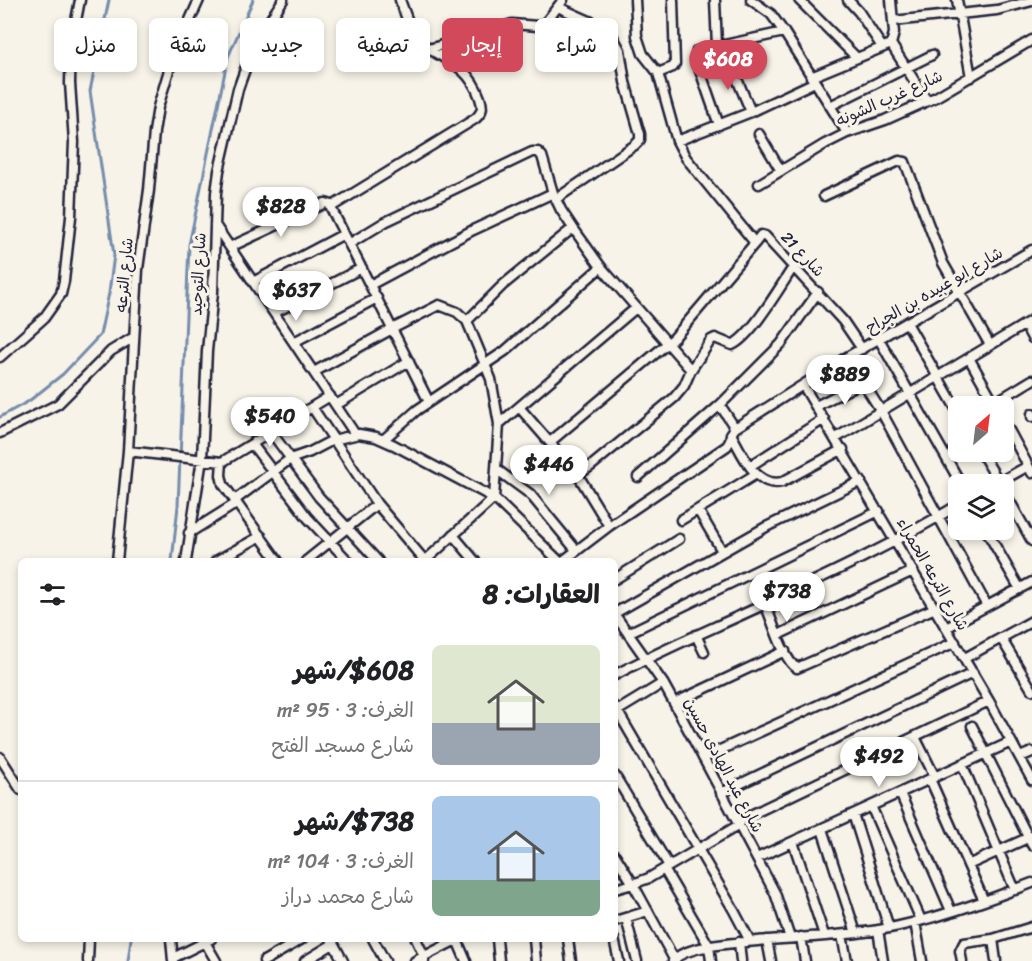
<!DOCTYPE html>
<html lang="ar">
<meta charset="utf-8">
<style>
body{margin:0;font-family:Sriracha,"Playpen Sans Arabic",sans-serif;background:#f6f6f6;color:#202124;direction:rtl;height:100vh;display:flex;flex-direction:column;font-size:22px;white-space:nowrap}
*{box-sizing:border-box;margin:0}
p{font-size:20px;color:#757577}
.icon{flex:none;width:33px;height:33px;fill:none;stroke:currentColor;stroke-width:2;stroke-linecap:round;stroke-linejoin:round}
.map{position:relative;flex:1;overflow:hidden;direction:ltr}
.sheet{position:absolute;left:18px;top:558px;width:600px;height:384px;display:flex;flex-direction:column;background:#fff;border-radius:9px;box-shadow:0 3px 9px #0003;direction:rtl}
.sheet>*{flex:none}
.guide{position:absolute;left:18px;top:18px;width:600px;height:54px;direction:rtl;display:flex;gap:12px}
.needle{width:39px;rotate:28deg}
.fabs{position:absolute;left:948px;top:396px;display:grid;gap:12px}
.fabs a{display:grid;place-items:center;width:66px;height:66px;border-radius:9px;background:#fff;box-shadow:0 3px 9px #0003;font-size:30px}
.price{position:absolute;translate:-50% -51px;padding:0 14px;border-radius:21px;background:#fff;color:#222;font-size:20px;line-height:39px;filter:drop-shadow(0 2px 3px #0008)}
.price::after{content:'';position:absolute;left:50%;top:36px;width:18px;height:14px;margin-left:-9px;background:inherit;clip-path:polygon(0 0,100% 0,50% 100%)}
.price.active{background:#d1495b;color:#fff}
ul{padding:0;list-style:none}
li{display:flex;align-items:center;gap:18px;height:150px;padding:0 18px}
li+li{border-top:2px solid #e0e0e0}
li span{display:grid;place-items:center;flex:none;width:168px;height:120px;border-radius:9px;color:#555}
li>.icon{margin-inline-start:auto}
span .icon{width:72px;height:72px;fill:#fffc;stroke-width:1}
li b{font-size:26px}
h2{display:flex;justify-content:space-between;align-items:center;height:72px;padding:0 18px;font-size:26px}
.pill{padding:0 21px;border-radius:9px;background:#fff;box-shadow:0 3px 9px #0003;font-size:21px;line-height:54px}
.pill.active{background:#d1495b;color:#fff}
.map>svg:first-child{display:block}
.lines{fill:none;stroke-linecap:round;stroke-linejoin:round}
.stream{stroke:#758cab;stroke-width:3}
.minor-casing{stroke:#22223b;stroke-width:13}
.minor{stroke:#f7f3e8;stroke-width:8}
.labels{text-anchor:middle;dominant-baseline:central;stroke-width:6;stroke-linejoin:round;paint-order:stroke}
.street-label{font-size:16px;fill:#22223b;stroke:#f7f3e8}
</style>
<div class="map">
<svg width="1032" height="961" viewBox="0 0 1032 961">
<rect width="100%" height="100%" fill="#f7f3e8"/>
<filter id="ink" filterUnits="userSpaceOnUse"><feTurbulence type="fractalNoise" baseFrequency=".0167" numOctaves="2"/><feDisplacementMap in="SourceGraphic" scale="12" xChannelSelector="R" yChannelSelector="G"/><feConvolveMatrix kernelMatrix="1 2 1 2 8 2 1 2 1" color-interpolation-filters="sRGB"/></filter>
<g filter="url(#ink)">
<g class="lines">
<path class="stream" d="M0,417L29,401L63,374L100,335L109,293L114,255L90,91L109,0
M172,561L178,506L189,245L228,57L253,0
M128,961L131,939"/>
<g class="minor-casing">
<path id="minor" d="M400,0L414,38L429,49
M635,0L637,36L643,54L658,73L677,141L686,158L755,243L761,235L765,236L843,321L862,349
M715,0L717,46
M751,0L771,14L784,32L847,133
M799,0L856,57
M848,0L859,12L882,47
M891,0L894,33L891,44L927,101
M957,0L971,77
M893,21L997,10L1032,1
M729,60L751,112
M658,73L673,67L675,64L673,0
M811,77L891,44
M830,106L932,55
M719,125L696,59L697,51L784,32
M759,134L781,171
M677,141L751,112L815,82
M759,184L825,144L847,133L885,120L936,97L1032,40
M824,196L899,161L905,162L943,263L990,345
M556,199L635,145L640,140V134L625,82L620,50L612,35L605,28L558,7
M331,207L475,119C483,112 483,107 480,98C470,70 453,63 429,49L512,24L538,26L546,22L563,0
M215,225L355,434
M349,244L385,222L532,152H538L542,156L553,193L561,210L573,228L601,267L691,370
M230,247L325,203L329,204L429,402
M253,282L344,234
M370,285L473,230L553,193
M274,313L362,268
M467,321L503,285L573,228
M907,323L958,412
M1025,325L1032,338
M879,339L961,484
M294,342L377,298
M0,357L44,318L61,294L64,281L71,217L74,142L70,83L71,46L80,0
M847,357L881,411L987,606
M969,358L996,406
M314,372L392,329L439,305L457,312L467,321L491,379L499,424L494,498L425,561
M803,385L989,701L1032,780
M994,403L1032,380
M336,405L409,361
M720,405L735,428
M816,406L863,382
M312,407L377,504L425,561
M519,407L578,475L591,466L674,398L684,386L691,370L711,340L715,338L732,345C752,336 781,285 794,266
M1032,414V417
M1004,421L1032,473
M499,424L636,308
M271,432L319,497L378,561
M0,433L58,404L111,351L134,337
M731,434L735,428L847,357L1032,250
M731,434C742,453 755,488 782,482L843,449
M836,438L1032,320
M383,440L417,410L505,351L601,267
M550,442L674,338L755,243
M252,444L307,517L348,561
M128,451L222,462L330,396
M981,452L1000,484
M222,462L221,475L223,484L278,561
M750,466L824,419
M496,469L530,494L576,550
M578,475L609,526
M638,477L720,405L781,344L818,292
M996,484L1028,466
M1004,491L1032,541
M235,500L290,459L310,452L333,440L359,434L376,437L394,445L494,498L559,561
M698,510L722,551
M681,520L756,474
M986,530L1020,589
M189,533L237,503
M453,535L475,561
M117,561L128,451L138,269L149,190L154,132L158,107L172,60L199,0
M186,561L202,459L207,351L213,292L216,193L219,171L238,89L248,61L268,23L283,0
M216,561L261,536
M306,561L377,504
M563,561L609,526L727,446L730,441L731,434
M615,579L679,539
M765,604C772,619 784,662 797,668L935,608
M615,613L766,527L861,481
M615,615L663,683L674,703L775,893L790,938
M946,628L1032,582
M628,633L879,511
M696,635L704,652
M778,635L913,571
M1001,638L1032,690
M965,658L1032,621
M615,675C663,649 714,628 763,605C830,574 896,543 958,505
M674,703L785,651
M615,707L733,909L750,941
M617,711L663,683
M972,726L1032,845
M915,737L935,777
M0,757L21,790
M1020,757L1032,752
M703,758L955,642
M962,764L1015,890
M615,776L669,866
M930,779L984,901
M721,793L973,673
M900,793L951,911
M871,806L921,920
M853,814L889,928
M822,829L856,933
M793,842L824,935
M615,855L633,884L675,961
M757,858L1011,742
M968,865L1032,836
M664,869L709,946L711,961
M615,889L633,884L649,878L739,825L742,819L989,701
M626,918L637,961
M615,921L648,911
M915,922L922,961
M878,930L883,961
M842,935L847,961
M801,937L805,961
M171,939L173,961
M331,939L343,961
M373,939L385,961
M416,939L424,956V961
M497,939L499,961
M534,939L536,961
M568,939L571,961
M614,939L619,961
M993,939L996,961
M457,940L466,961
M767,940L771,961
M205,942L216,961
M739,942L741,961
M173,958L211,939
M88,961L89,939
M264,961L302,939
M305,961L333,944
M415,961L458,939
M673,961C685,944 748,942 769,940C806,937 843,936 879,930C931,921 983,902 1032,883
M962,961L960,951L964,943L993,939L1032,927"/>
</g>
<use href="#minor" class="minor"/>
</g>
</g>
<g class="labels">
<g class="street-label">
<text transform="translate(889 98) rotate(-24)">شارع غرب الشونه</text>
<text transform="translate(803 254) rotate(47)">شارع 21</text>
<text transform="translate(198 274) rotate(-87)">شارع التوحيد</text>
<text transform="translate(124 275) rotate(-85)">شارع الترعه</text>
<text transform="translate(934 290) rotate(-30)">شارع ابو عبيده بن الجراح</text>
<text transform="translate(933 574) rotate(60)">شارع الترعه الحمراء</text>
<text transform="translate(724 765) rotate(62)">شارع عبد الهادى حسين</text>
</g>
</g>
</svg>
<div class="fabs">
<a><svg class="needle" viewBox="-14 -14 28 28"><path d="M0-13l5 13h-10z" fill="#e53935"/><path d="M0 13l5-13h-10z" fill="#757577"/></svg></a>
<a><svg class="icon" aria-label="layers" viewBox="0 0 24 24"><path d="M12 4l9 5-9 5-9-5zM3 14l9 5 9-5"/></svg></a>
</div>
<b class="price active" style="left:728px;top:91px">$608</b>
<b class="price" style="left:281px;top:238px">$828</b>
<b class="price" style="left:296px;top:322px">$637</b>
<b class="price" style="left:845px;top:406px">$889</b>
<b class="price" style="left:270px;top:448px">$540</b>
<b class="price" style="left:549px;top:496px">$446</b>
<b class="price" style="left:787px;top:623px">$738</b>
<b class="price" style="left:879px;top:788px">$492</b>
<div class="guide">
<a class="pill">شراء</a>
<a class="pill active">إيجار</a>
<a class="pill">تصفية</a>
<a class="pill">جديد</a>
<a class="pill">شقة</a>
<a class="pill">منزل</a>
</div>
<section class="sheet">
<h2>العقارات: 8<svg class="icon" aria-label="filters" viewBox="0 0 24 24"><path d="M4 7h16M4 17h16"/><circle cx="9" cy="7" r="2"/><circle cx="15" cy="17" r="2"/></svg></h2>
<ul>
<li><span style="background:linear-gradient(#dfe7d0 65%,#9aa5b1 0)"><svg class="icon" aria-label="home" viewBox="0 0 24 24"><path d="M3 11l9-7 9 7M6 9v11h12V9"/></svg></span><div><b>$608/شهر</b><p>الغرف: 3 · 95 m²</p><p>شارع مسجد الفتح</p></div></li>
<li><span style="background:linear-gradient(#a9c7e8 70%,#7fa58c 0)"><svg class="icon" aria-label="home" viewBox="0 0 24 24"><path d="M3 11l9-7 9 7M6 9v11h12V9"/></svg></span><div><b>$738/شهر</b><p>الغرف: 3 · 104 m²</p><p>شارع محمد دراز</p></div></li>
</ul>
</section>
</div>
